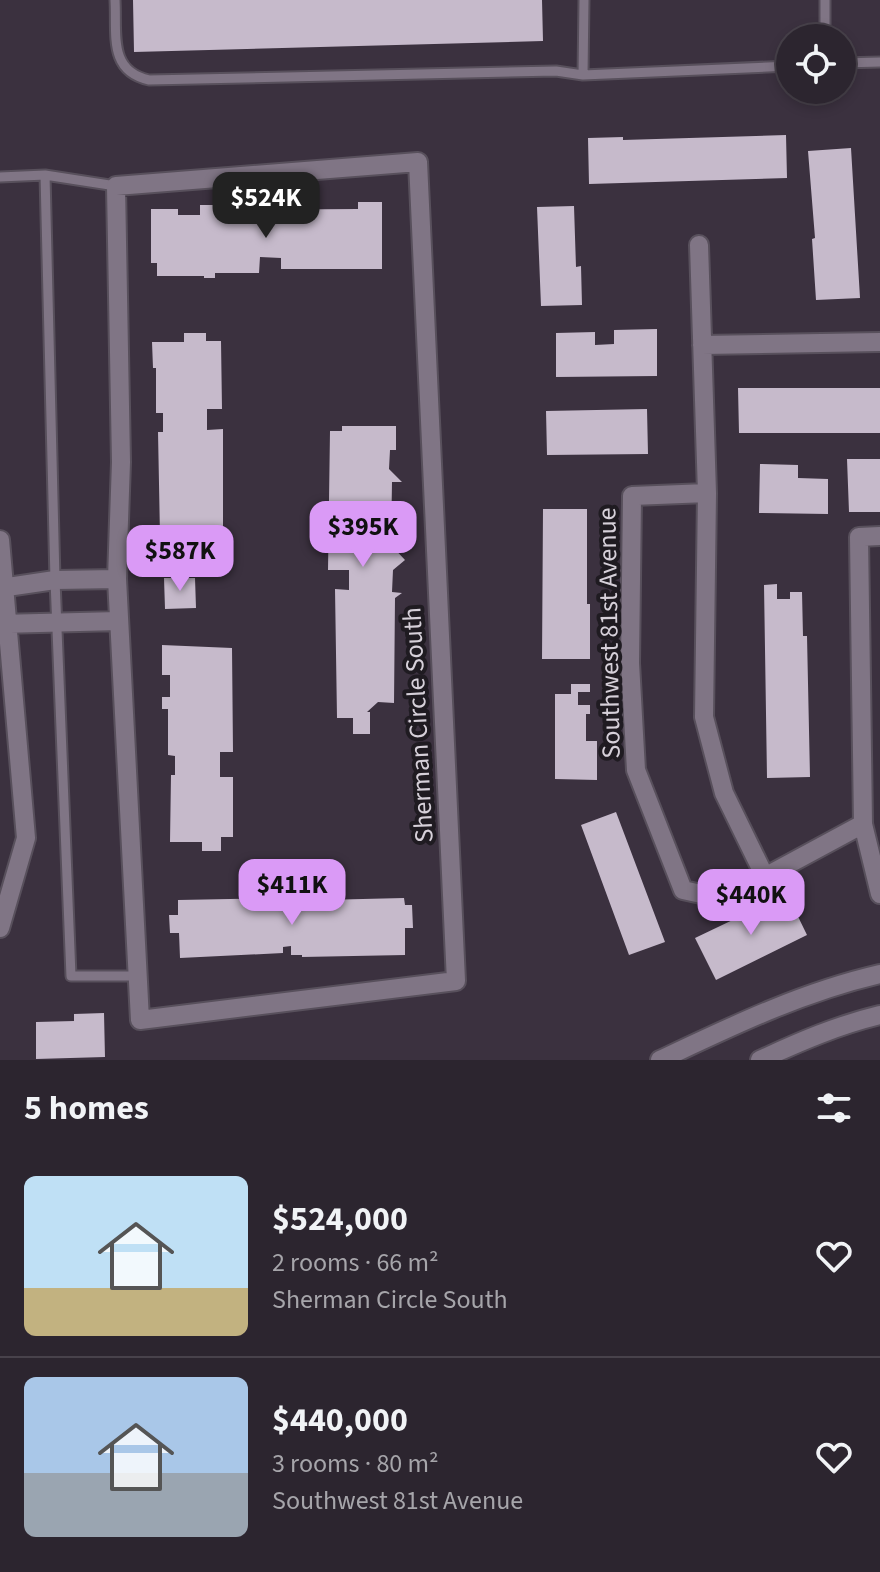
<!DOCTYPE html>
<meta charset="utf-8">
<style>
body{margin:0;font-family:"Source Sans 3",sans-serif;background:#38313b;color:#f1f3f6;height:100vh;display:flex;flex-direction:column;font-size:30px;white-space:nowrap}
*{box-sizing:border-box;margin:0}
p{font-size:26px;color:#a6a5aa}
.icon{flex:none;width:44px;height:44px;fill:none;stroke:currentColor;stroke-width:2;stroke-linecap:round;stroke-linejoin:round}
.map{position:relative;height:1060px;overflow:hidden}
.side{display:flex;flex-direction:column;background:#2c252f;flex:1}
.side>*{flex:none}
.tools{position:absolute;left:776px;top:24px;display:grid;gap:16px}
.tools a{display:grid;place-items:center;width:80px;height:80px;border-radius:50%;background:#2c252f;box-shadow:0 4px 12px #0003,0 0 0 2px #48424b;font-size:40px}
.price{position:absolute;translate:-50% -68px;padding:0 18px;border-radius:16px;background:#da9af6;color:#111;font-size:26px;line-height:52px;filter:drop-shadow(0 2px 4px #0008)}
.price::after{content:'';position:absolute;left:50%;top:48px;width:24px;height:18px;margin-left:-12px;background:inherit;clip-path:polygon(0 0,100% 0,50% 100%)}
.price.selected{background:#222;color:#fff}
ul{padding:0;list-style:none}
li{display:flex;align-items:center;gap:24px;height:200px;padding:0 24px}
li+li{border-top:2px solid #48424b}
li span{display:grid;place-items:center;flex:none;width:224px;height:160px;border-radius:12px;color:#555}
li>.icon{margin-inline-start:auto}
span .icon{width:96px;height:96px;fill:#fffc;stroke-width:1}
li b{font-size:34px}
h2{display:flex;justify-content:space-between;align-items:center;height:96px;padding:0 24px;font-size:34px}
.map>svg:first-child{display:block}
.building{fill:#c6bacb}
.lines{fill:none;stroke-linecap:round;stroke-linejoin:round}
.service-casing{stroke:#58505c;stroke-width:13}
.minor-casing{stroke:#58505c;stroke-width:22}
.service{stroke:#807585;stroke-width:9}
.minor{stroke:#807585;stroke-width:18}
.labels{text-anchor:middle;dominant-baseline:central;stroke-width:8;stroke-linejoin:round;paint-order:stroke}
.street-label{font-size:26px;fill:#d6d0d9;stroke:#1f1b21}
</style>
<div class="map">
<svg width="880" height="1060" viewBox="0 0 880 1060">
<rect width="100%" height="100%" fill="#3b313f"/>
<path class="building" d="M133,0H542L543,41L134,52Z
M786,135L787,178L589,184L588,138L623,137V140Z
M851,148L860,298L816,300L812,239L815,238L808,151Z
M358,202H382V269H281V258L260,257L259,273H215V278H204V276H157V263H151V209H178V215H200V205H213V210L358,209Z
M574,206L576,267L581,266L582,305L541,306L537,207Z
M657,329V376L556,377V333L595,332V345L614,344V330Z
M184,333H206V341H221L222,409H207V430L223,429V528H211V543H191V536H160L158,432H163V413H156V368H153L152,342H184Z
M738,388H880V433H739Z
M647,409L648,454L547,455L546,411Z
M342,426H396V450H390L389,469L402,482H392L391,545L405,560L393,570L392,592L402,593L395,598L394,703L378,702L367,712H370V734H353V718H337L335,589L349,590V570H328L330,431H342Z
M847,459H880V512H849Z
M760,464L798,465V478L828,479V514L759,513Z
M543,509H587V604H590V659H542Z
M164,578H195L196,608L165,609Z
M777,584V599H790V592H802L803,636H807L810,777L767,778L764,585Z
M162,645L232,648L233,752H220V777H233V837H221V851H202V842H170L171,775H175V756L168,755V709H162V697H170V675H162Z
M571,684H590V692H578V705H590V714H586V741H597V780L555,779V694H571Z
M616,812L665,942L629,955L581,825Z
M787,894L807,935L716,980L695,938Z
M280,898V901L404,898L405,905H412L413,928H405V955L302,957V955H291V946L283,947V953L180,958L179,933H170L169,915H178V900Z
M104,1013L105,1057L36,1059V1022L74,1021V1014Z"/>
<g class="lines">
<g class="service-casing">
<path id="service" d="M115,0C117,34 108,71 149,80L556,71L583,75
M584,0L583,75L790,66
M825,0V38
M842,63L880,62
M45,175L55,580L71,976H137
M0,177L45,175L116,186"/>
</g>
<g class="minor-casing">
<path id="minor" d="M418,162L456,981L140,1020L117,579L121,462L116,186Z
M699,245L707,493L632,496L630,663L636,770L683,890L724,899L863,824
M702,345L880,342
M707,493L704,717L724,793L765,877
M880,536L859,537L863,824L880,894
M0,540L26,838L0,928
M0,588L55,580L117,579
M0,624L119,621
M660,1060C732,1026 802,992 880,974
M760,1060C799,1042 838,1025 880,1015"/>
</g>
<use href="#service" class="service"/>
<use href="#minor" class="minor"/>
</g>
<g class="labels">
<g class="street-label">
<text transform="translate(609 633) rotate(-91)">Southwest 81st Avenue</text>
<text transform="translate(418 725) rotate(-93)">Sherman Circle South</text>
</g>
</g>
</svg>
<div class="tools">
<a><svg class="icon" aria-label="locate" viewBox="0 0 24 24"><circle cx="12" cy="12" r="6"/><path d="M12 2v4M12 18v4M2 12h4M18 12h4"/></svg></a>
</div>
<b class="price selected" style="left:266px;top:240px">$524K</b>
<b class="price" style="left:363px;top:569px">$395K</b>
<b class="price" style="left:180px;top:593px">$587K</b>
<b class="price" style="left:292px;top:927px">$411K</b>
<b class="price" style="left:751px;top:937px">$440K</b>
</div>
<section class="side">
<h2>5 homes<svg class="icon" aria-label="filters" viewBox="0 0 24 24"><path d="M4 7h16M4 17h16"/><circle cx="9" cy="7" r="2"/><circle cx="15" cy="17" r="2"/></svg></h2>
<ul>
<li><span style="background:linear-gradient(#bfe0f5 70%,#c2b280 0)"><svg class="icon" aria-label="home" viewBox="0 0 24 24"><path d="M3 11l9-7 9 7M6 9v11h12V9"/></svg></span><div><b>$524,000</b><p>2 rooms · 66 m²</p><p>Sherman Circle South</p></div><svg class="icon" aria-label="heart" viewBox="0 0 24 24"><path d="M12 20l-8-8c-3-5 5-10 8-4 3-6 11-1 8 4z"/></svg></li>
<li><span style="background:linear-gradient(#a9c7e8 60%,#9aa5b1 0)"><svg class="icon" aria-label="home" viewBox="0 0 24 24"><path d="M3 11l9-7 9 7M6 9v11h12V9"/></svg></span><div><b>$440,000</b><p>3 rooms · 80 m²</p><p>Southwest 81st Avenue</p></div><svg class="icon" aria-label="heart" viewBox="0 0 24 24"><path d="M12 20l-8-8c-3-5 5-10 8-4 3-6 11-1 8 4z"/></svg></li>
</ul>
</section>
